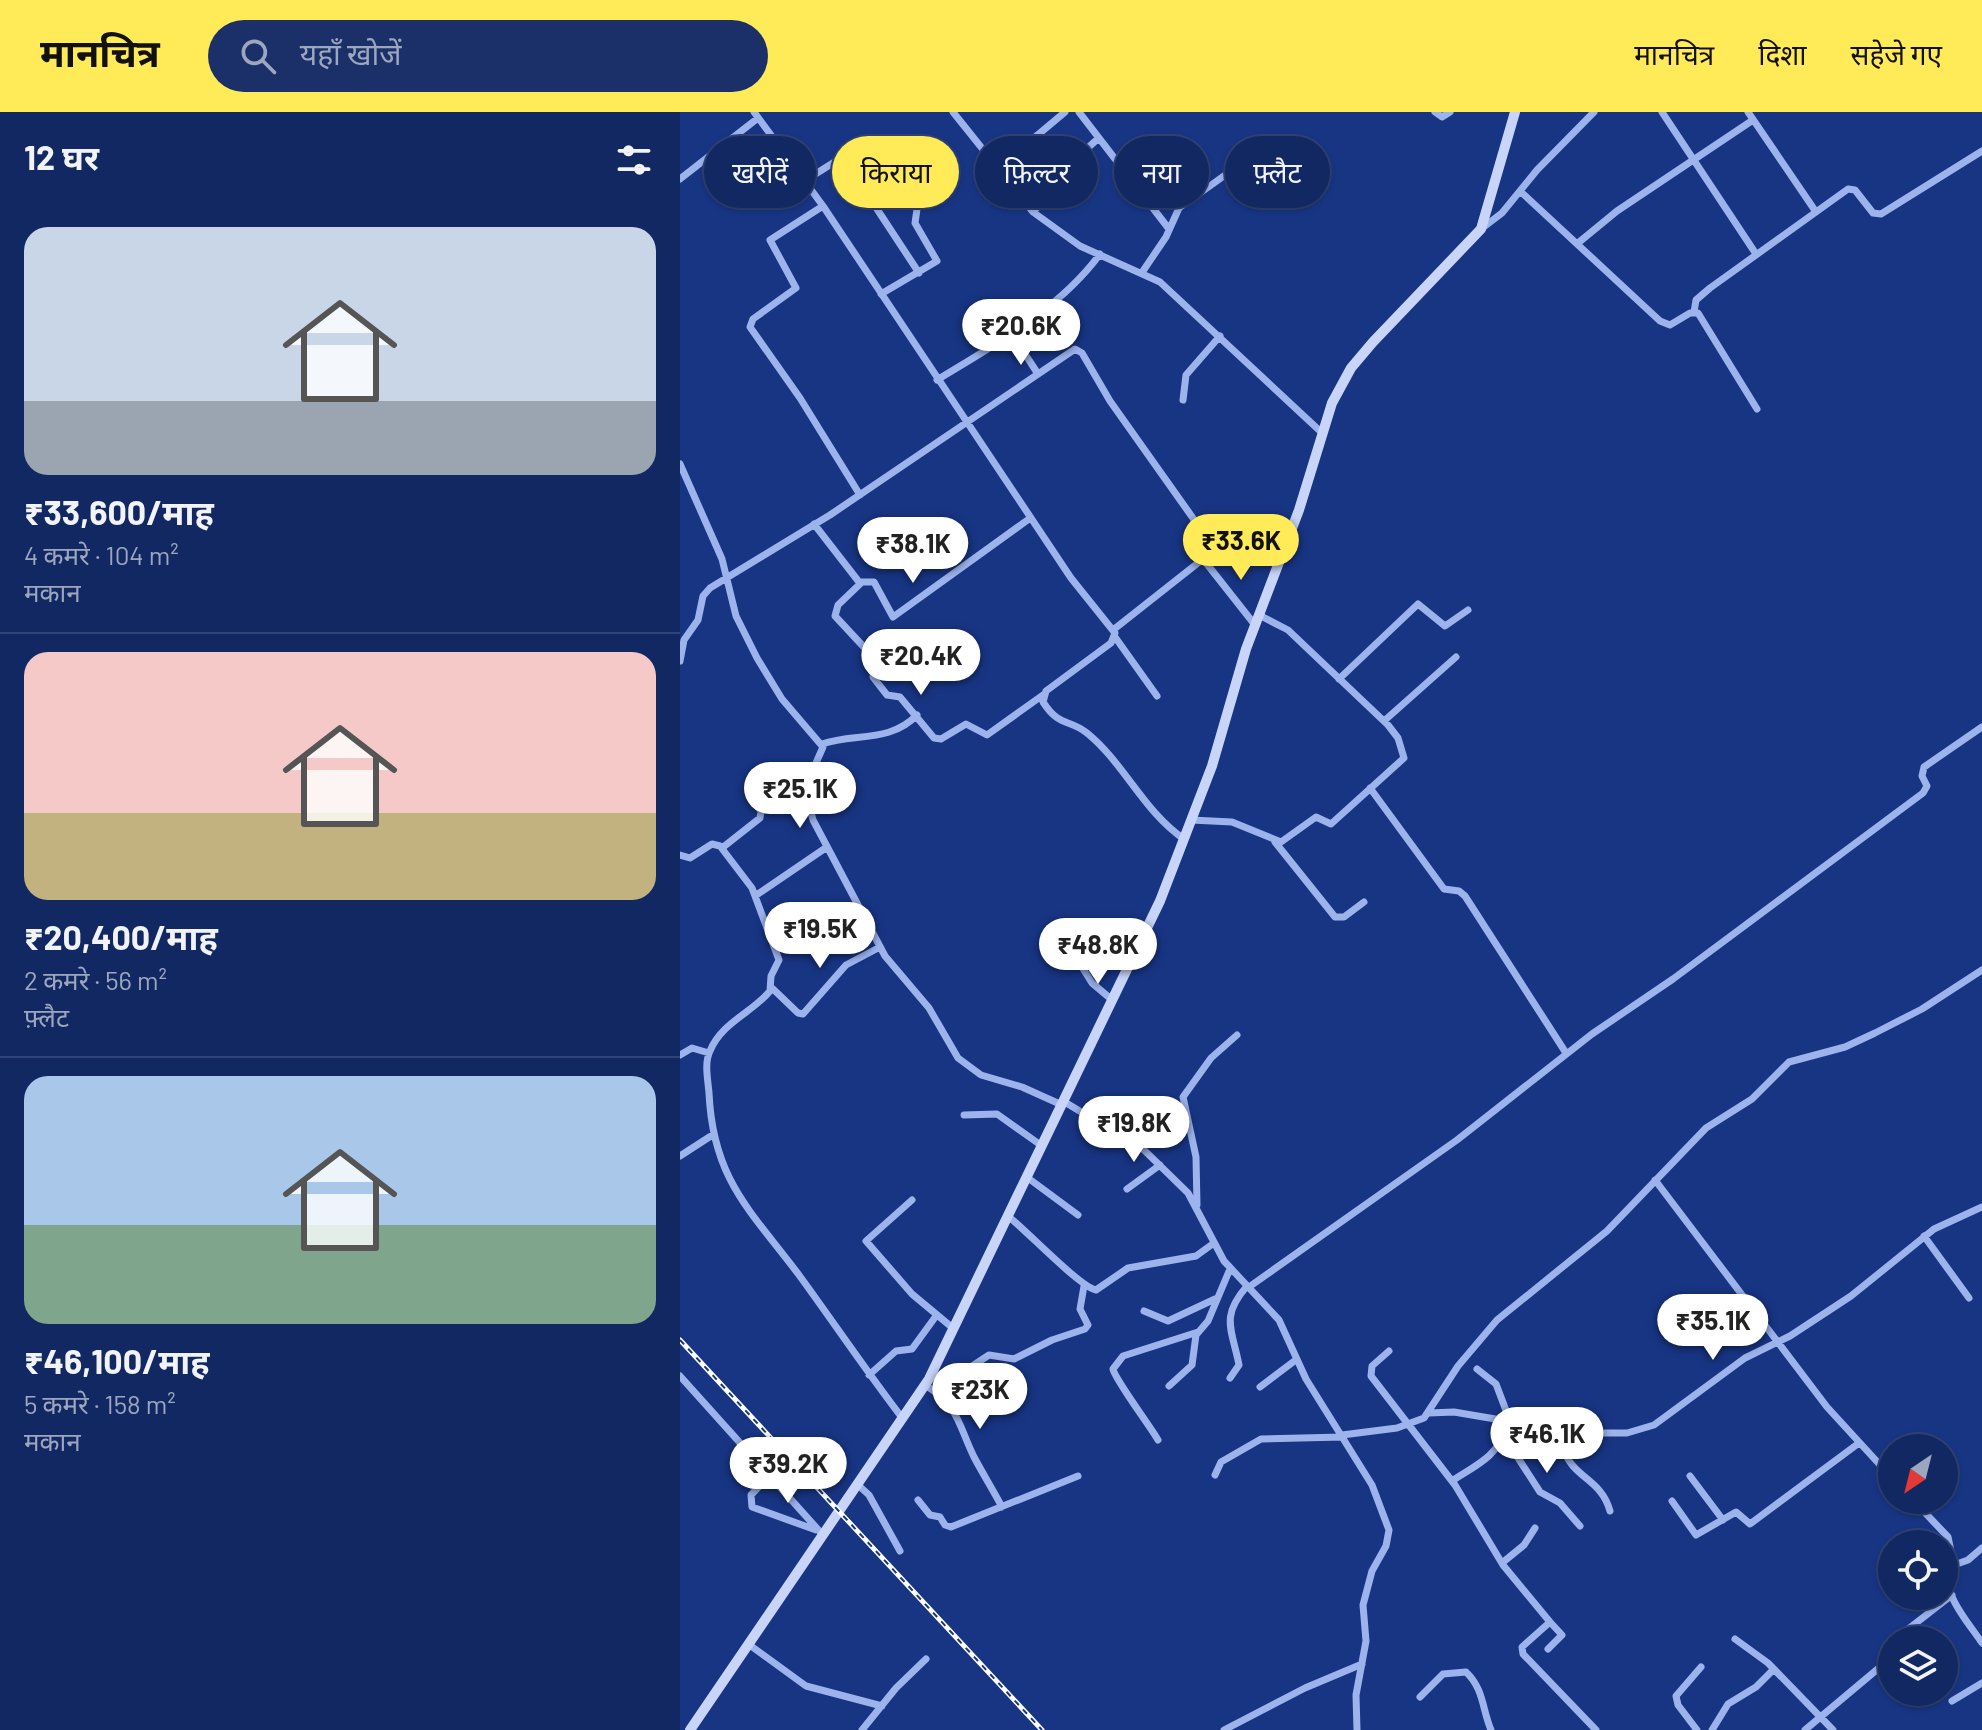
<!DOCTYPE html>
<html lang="hi">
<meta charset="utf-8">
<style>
body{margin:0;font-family:Barlow,"Noto Sans Devanagari",sans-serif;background:#1b3069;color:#f1f3f6;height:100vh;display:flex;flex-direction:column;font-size:30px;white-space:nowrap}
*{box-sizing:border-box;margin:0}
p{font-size:26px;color:#9ca6be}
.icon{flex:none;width:44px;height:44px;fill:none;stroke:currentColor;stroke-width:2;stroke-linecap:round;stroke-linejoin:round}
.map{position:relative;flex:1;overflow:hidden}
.panel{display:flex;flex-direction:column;background:#122863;width:680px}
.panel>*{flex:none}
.top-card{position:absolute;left:24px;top:24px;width:760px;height:72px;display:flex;gap:16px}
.needle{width:52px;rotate:215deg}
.controls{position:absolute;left:1198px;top:1322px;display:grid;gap:16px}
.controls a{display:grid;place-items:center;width:80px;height:80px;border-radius:50%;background:#122863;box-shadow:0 2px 6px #0004,0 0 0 2px #314478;font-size:40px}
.price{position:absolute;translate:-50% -68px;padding:0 18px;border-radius:28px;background:#fff;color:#222;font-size:26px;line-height:52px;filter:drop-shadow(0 2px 4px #0008)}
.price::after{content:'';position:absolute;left:50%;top:48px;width:24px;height:18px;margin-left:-12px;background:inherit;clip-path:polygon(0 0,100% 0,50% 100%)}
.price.on{background:#ffea57;color:#111}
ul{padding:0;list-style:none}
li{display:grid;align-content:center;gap:16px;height:424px;padding:0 24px}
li+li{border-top:2px solid #314478}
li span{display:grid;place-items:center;height:248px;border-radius:24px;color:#555}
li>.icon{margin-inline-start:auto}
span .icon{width:144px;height:144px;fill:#fffc;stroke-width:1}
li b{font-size:34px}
h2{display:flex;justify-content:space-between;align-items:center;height:96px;padding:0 24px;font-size:34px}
.chip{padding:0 28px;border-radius:36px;background:#122863;box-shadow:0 2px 6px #0004,0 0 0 2px #314478;font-size:28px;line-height:72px}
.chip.on{background:#ffea57;color:#111}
header{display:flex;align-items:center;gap:48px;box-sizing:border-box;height:112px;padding:0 40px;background:#ffea57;color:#111}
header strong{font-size:38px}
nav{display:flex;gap:44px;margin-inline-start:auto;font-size:28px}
.search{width:560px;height:72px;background:#1b3069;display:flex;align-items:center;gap:20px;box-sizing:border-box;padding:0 28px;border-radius:44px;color:#9ca6be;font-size:30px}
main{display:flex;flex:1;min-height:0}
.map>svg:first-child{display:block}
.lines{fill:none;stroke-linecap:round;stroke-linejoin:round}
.street{stroke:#9cb3ec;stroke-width:7}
.secondary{stroke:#c8d5f9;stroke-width:10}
.rail-casing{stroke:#fff;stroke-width:5}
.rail{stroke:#183584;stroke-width:2;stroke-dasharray:6;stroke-linecap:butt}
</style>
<header>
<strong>मानचित्र</strong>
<div class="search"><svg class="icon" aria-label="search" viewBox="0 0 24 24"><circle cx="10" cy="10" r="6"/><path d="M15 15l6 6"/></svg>यहाँ खोजें</div>
<nav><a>मानचित्र</a><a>दिशा</a><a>सहेजे गए</a></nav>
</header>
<main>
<section class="panel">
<h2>12 घर<svg class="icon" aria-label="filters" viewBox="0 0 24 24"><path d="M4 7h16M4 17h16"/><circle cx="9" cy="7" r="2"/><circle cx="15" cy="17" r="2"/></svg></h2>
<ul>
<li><span style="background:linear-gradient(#c9d6e8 70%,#9aa5b1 0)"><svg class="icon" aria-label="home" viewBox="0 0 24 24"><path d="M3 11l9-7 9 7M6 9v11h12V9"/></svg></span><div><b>₹33,600/माह</b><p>4 कमरे · 104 m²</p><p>मकान</p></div></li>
<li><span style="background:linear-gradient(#f6c9c9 65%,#c2b280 0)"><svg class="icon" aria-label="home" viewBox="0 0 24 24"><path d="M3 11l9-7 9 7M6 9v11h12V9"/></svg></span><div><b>₹20,400/माह</b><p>2 कमरे · 56 m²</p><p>फ़्लैट</p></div></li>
<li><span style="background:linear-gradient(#a9c7e8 60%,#7fa58c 0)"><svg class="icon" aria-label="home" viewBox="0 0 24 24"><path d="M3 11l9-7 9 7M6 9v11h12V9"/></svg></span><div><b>₹46,100/माह</b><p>5 कमरे · 158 m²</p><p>मकान</p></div></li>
</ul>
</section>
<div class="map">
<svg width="1302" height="1618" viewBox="0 0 1302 1618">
<rect width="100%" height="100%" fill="#183584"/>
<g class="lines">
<path class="street" d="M74,0L143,94L391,466L435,521L431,531L366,579L363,590C380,616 388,606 407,621C444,651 464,700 504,727
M273,0L353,100L400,134L480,170L640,319
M399,0L489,117
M755,0L762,5L770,0
M982,0L1076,142
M1068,0L1136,100
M185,35L214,78L227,83L237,97L235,111L257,149L201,182
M316,58L385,0
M0,67L78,6
M126,68L164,44
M840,79L980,209L990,213L1010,201H1018L1077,297
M143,94L90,128L116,176L73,207L70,215L120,286L180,383
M195,94L239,161
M353,100C376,76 393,47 419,26
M801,117L822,101L857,58L914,0
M898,131L937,99L1073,8
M463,159L486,125L499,96L555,56
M1014,200L1016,188L1030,176L1168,77L1175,78L1193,101L1201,102L1302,39
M332,222L358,262
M257,268C314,233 380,197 420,142
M503,288L506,263L540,224
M0,352L42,447L56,504L77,546L102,587L143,635L136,651L142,675L130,696L133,708L205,844L249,896L278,946L301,963L342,975L382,993
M134,412L179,470H194L213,505L349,407
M523,447L575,513
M181,471L158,493L155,504L195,547L193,565L207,583L220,585L254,626L261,627L286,612L307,623L363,583
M435,525L477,584
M0,549L4,528L18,508L23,484L30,476L150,403L395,237L402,241L430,289L532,433L523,447L433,518
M659,567L738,492L765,514L788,498
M704,609L776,545
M142,632C175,621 210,631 237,603
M690,676L764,777L779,779L785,784L886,941
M511,708L552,710L601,730L636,705L651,712L724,646L718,626L708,613L608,518L579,503
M595,730L655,805H664L684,790
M42,736L80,706L81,699L70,685
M0,743L10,746L32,732L40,734L72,776L99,848L91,864L90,879C72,901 42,910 30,939C24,951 28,968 29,981C33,1068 71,1099 119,1163C154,1211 187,1260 223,1307
M75,784L147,735
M390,836L412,871L431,887
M92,876L118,901L123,902L166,853L200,835
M0,943L12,936L29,941
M383,989L464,1038L508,1081L544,1149L599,1208L626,1267L692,1373L709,1418L706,1434L692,1459L683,1493L686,1529L676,1583L677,1618
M284,1003L317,1002L362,1034
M0,1044L34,1022
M348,1066L398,1103
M975,1068L1147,1295L1212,1366
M447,1077L480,1053
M232,1088L186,1129L232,1182L274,1217
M517,1093L516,1045L503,985L531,946L557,923
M329,1105C348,1120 400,1175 416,1178L448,1156L516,1144L534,1131
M1244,1124L1289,1186
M569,1175L777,1028L912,922L993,867L1243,681L1247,674L1242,664L1244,655L1302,615
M464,1199L488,1209L535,1187
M709,1239L692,1254L691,1264L775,1373L823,1453L870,1510L842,1535L843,1542L916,1618
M797,1257L816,1272L830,1309
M252,1261L271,1268L309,1243L334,1247L372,1228L405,1217L408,1213L400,1197L404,1174
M189,1263L216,1239L232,1237L256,1204
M0,1264L142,1422
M550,1266L559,1253C552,1217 540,1205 567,1174
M245,1273C279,1294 278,1312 294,1345C303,1362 313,1378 322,1395
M489,1274L512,1253L516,1223L528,1209L550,1157
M580,1275L617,1247
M749,1301L774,1300L833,1310L888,1337L923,1321H947L974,1313L1065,1246L1110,1224L1171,1184L1254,1117L1302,1095
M822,1321L860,1380L880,1391L900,1414
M662,1323L717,1316L744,1306L778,1254L817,1208L927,1119L1026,1016L1072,987L1109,950L1165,935L1195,921L1242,897L1302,858
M478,1328C470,1314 434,1266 433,1257L443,1244L518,1220
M883,1336C893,1367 921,1366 930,1399
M90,1363L71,1383L72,1395L136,1418
M535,1363L541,1350L581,1327L663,1325
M1010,1364L1043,1408
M772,1369C789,1357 822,1343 822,1319
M177,1372L189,1383L220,1439
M238,1388L250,1403L260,1405L265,1413L271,1415L398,1364
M1233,1388L1268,1425L1274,1453
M992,1389L1016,1423L1056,1400L1070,1412L1179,1331
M1302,1436L1288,1448L1274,1453C1255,1476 1290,1512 1302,1531
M822,1451L844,1433L855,1416
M1055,1527L1088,1551L1153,1618
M1224,1528L1227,1518L1272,1483
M71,1534L126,1574L202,1594
M868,1537L882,1523L870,1510
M740,1585L763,1562L786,1560C804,1577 802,1597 811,1618
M1272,1589L1302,1571
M182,1618L216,1576L246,1547
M544,1618L625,1576L682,1552
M1017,1618L998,1593L996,1584L1021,1555
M1032,1618L1048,1592L1076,1575L1094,1557
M1125,1618L1212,1545"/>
<path class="secondary" d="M10,1618L249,1267L480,789L532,654L566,537L619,398L652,291L671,256L693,230L801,117L835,0"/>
<g class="rail-casing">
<path id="rail" d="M0,1228L362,1618"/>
</g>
<use href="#rail" class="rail"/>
</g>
</svg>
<div class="controls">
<a><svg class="needle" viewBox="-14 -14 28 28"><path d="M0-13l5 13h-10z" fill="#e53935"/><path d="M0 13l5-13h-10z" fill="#9ca6be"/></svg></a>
<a><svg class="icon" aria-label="locate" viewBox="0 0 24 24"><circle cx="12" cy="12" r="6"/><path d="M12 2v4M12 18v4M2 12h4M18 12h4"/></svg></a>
<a><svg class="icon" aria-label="layers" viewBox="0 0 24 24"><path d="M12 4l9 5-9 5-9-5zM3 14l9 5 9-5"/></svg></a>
</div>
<b class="price" style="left:341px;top:255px">₹20.6K</b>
<b class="price on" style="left:561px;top:470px">₹33.6K</b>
<b class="price" style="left:233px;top:473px">₹38.1K</b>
<b class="price" style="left:241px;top:585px">₹20.4K</b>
<b class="price" style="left:120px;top:718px">₹25.1K</b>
<b class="price" style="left:140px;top:858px">₹19.5K</b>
<b class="price" style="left:418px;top:874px">₹48.8K</b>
<b class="price" style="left:454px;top:1052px">₹19.8K</b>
<b class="price" style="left:1033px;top:1250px">₹35.1K</b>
<b class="price" style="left:300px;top:1319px">₹23K</b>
<b class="price" style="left:867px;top:1363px">₹46.1K</b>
<b class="price" style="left:108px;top:1393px">₹39.2K</b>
<div class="top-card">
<a class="chip">खरीदें</a>
<a class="chip on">किराया</a>
<a class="chip">फ़िल्टर</a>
<a class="chip">नया</a>
<a class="chip">फ़्लैट</a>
</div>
</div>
</main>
